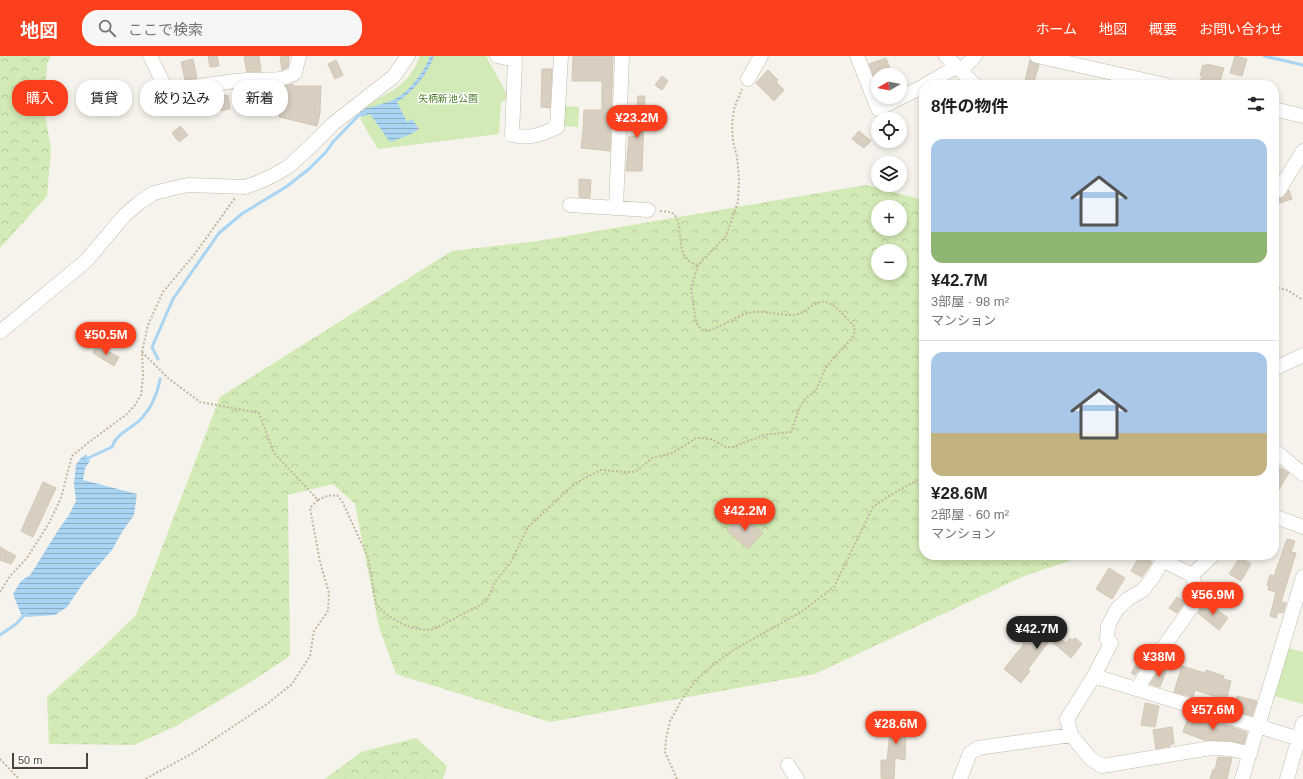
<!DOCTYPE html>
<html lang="ja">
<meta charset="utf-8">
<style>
body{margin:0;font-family:Helvetica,"Noto Sans JP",sans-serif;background:#f6f6f6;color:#202124;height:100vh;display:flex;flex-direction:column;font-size:15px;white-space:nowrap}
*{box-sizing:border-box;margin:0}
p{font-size:13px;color:#757577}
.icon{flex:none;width:22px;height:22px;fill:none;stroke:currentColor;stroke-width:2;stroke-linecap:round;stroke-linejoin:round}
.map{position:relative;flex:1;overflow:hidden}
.side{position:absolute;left:919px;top:24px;width:360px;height:480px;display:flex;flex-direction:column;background:#fff;border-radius:16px;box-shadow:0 2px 6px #0003}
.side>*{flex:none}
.top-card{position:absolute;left:12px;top:24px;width:380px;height:36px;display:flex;gap:8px}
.needle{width:26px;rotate:261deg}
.tools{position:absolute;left:871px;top:12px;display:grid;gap:8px}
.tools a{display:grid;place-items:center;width:36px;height:36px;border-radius:50%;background:#fff;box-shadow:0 2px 6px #0003;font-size:20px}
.scale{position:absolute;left:12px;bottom:10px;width:76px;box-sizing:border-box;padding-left:4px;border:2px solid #4b4439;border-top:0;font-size:11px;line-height:14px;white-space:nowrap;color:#4b4439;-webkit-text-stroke:3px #fff;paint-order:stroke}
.price{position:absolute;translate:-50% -34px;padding:0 9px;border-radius:14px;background:#fc3f1d;color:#fff;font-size:13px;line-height:26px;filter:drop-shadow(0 1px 2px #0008)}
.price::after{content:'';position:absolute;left:50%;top:24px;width:12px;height:9px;margin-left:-6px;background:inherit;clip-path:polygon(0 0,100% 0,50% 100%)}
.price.active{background:#222;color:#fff}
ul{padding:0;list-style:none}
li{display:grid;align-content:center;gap:8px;height:212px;padding:0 12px}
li+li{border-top:1px solid #e0e0e0}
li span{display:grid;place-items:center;height:124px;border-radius:12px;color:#555}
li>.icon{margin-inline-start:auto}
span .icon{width:72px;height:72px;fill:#fffc;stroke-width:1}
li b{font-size:17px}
h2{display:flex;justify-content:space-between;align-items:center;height:48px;padding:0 12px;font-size:17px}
.pill{padding:0 14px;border-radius:16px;background:#fff;box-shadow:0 2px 6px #0003;font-size:14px;line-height:36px}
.pill.active{background:#fc3f1d;color:#fff}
header{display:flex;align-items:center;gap:24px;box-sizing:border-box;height:56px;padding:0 20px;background:#fc3f1d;color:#fff}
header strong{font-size:19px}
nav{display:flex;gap:22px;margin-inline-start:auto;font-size:14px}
.search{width:280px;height:36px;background:#f6f6f6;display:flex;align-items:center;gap:10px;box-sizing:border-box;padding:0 14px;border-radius:16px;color:#757577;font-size:15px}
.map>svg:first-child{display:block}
.forest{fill:url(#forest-crowns);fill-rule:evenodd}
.green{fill:#d2eab5}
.water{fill:url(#water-rules)}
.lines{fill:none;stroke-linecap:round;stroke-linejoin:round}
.stream{stroke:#a9d4f2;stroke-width:3}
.building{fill:#d8cfc1;stroke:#d3c7b4}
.minor-casing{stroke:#c2bbae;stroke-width:15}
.path{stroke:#c4b79f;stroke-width:2;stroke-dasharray:2 2;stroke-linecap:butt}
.minor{stroke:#fff;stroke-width:14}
.labels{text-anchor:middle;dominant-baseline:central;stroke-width:3;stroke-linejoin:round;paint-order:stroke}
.park-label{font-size:10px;fill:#4a7f2a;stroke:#fff}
</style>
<header>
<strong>地図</strong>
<div class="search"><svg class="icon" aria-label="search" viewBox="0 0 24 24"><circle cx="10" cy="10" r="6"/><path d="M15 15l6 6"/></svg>ここで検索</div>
<nav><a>ホーム</a><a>地図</a><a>概要</a><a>お問い合わせ</a></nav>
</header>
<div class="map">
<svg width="1303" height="723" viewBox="0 0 1303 723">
<defs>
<pattern id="forest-crowns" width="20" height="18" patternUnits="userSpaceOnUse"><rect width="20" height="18" fill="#d2eab5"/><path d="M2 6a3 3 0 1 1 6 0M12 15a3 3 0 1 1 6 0" fill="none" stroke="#b6ca9c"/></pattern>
<pattern id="water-rules" width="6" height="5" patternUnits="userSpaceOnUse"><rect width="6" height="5" fill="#a9d4f2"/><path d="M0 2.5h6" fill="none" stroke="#8caec5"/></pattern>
</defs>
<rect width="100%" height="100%" fill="#f6f3ec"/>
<path class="forest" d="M0,0H51L47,8L44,52L51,93L47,140L0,192Z
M866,129L924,144V499H1087L1024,520L815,618L550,666L396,618L379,571L355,448L333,428L288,439L290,600L249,627L176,670L134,689L49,688L47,641L100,594L136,559L220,341L452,195L538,185ZM878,151H900V173H878ZM878,195H900V217H878Z
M416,682L447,710L443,723H325L361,696Z"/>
<path class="green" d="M420,0H486L509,42L501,47L499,78L378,93L360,63L362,61L359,54C386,36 407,34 420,0Z
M563,50L579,51L578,71L562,70Z
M1285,591L1303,596V648L1271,639Z"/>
<path class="water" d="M430,0H434C427,19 414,35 397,46L407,66L412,63L419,73L409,79L390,86L370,58L362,61L359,54C371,51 384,48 395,43C409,36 425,15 430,0Z
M86,398L90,405L85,412L83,424L137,438L134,459L122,476L112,494L84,526L67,551L55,559L26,561L21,558L13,538L21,525L30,519L36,510L57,476L69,459L76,445L74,428L76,409L80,403Z"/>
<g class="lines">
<path class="stream" d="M1264,0L1303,9
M158,303L152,291L173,243L219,177L243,157L286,131L309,113L326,96L333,86L358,60L365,57
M86,403L112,391C116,378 130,373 139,365C151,353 157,340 160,323
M0,579L16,568L26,557"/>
</g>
<path class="building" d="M208,0H217L219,10L210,11Z
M250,0H259L261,15L247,16L244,1Z
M289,0L288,11L282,14L280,1Z
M573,0H613L610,95L581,92L583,75L584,54H602V25H572Z
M1235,0L1247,3L1242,20L1230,17Z
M886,2L891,15H888L890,19H878V30L869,8Z
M193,3L197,22L185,24L181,6Z
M336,4L343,19L335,23L328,8Z
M1030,4L1032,6L1039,9L1033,29H1024Z
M1206,8L1224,12L1220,25L1216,24L1215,29H1199L1202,20L1200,19L1203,9L1206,10Z
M542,13H552L550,52L541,51Z
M768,14L778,24L776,26L784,34L774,45L756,27Z
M662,20L668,25L662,34L655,29Z
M293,28L294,30H321L320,57L317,70L279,61L281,51L282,31Z
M228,39L230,53L217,55L214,41Z
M638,40H645L642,115H626L629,80H636L637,61H632L633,52H637Z
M180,70L188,79L179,86L172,77Z
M859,75L871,85L864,92L852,83Z
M579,123L591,124L590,142L579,141Z
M1289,134L1292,143L1274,149V142H1283Z
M96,290L119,301L114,310L93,297Z
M1274,408L1289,417L1274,441Z
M43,426L56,432L33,481L21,475Z
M742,460L763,477L748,493L727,475Z
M1287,483L1295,485L1291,496L1296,497L1281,546L1286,547L1283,557L1278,556L1276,562L1270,560L1276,536L1268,534L1269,530L1267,529L1270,519L1274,520Z
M0,491L16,500L11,508L0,504Z
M1140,499L1152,506L1142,521L1131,515Z
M1240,501L1251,508L1241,525L1229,518Z
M1109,512L1125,522L1112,543L1096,533Z
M1177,541L1185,546L1177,557L1169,552Z
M1206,545L1228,562L1219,574L1198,557Z
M1036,566L1045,573L1046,572L1066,587L1070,582L1072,584L1075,582L1082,588L1071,602L1050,584L1028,613L1030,615L1021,627L1004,613L1024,588L1019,584L1028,572Z
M1143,598L1147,601L1135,619L1131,617Z
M1182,610L1205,617L1206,614L1224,620L1223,623L1231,625L1226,645L1214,642V640L1195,634L1193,641L1174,636Z
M1160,613L1166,615L1160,631L1150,628Z
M1237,640L1257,645L1252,660L1228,652L1229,648L1243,652L1244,650L1235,647Z
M1145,647L1159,650L1155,671L1141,669Z
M894,656H910L909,669H906L905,704L895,702L894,723H892L881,722V704H887L890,676H893Z
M1189,658L1247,676L1244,688L1231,685L1204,684L1183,676Z
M1172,671L1174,688H1170V690L1156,693L1153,674Z
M1218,701L1232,702L1227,723H1210L1213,713L1215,714Z"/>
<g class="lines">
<g class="minor-casing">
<path id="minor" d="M150,0L167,35C193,31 220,26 247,24C263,23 280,27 295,17L299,0
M497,0L515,4L512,79C530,83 541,79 557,71L561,0
M857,0L878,53L924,30
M946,0L975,29
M1037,0L1166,29
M961,15L975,0
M748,23L761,0
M925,29L956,11
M1274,53L1303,60
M1274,133L1279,134L1303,95
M570,149L648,154
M616,152L622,0
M0,276L86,205L125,159L140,146L154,137L170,133L188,129L245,131L259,126L272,120L288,111L310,91L334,67L393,21L408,0
M1274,313L1303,299
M1274,394L1303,418
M1274,460L1303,471
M1192,519L1213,499
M1094,620L1303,684
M1137,633L1162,593L1199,541L1192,519L1162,504
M1071,679L1067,663L1094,620L1111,587L1107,583L1108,570L1117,553L1128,543L1143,534L1153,521L1166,499
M788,709L797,723
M960,723L970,697L978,692L1071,679L1091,703L1102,710L1211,692L1231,693L1250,698
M1242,723L1303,521
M1287,723L1303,667"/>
</g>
<path class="path" d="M660,155C664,156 669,155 672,157C685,165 675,195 689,205C692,207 695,208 698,209
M1274,231L1287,234L1303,244
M142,296L168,322L200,346L259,357L274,397L318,444L310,452L320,506L329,537L328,555L314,575L310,600L292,628L267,648L193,697L145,723
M318,444L327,440L337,439L342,445L368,501L376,548C388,563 414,577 434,573L482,548L487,544L495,526L511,506L528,471L570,432L583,423L601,414L623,416H633L638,414L652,402L673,397L696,382H703L711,383L726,391H733L764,379L791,376L800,350L805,343L816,334L826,311L852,282L855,275L854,270C841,258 831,238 813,249C807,253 801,258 794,259C778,260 766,253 748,257C733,261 719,274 703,275L698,270L696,266L691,232L698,209L726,180L738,146L739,123L737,101L733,85L732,70L734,53L742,33
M0,536L10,520L27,502L49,467L61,442L72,400L89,386L127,358L135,349L141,339L143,320L142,296L148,269L156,251L163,236L194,199L235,142
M0,703L19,723
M677,723L665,696L666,683L670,665L683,642L697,623L713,609L735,593L801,556L834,531L873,451L884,443L924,420"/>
<use href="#minor" class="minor"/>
</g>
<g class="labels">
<g class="park-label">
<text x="448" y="42">矢柄新池公園</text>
</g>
</g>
</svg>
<div class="tools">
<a><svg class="needle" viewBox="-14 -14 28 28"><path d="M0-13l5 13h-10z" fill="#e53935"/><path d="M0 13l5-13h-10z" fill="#757577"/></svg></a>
<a><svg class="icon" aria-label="locate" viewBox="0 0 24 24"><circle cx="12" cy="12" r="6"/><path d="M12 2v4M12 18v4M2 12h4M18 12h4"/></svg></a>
<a><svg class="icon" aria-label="layers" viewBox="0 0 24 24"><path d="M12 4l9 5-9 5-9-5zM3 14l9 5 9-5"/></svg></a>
<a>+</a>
<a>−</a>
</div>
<div class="scale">50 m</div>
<b class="price" style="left:637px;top:83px">¥23.2M</b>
<b class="price" style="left:106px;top:300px">¥50.5M</b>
<b class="price" style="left:745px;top:476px">¥42.2M</b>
<b class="price" style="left:1213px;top:560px">¥56.9M</b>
<b class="price active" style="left:1037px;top:594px">¥42.7M</b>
<b class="price" style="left:1159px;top:622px">¥38M</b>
<b class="price" style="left:1213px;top:675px">¥57.6M</b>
<b class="price" style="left:896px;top:689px">¥28.6M</b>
<div class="top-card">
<a class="pill active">購入</a>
<a class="pill">賃貸</a>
<a class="pill">絞り込み</a>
<a class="pill">新着</a>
</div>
<section class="side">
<h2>8件の物件<svg class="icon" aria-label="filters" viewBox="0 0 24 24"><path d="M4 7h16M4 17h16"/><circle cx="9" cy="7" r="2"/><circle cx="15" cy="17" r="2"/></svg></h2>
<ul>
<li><span style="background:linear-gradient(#a9c7e8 75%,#8fb573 0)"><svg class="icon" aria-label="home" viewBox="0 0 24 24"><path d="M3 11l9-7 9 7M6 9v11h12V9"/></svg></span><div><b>¥42.7M</b><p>3部屋 · 98 m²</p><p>マンション</p></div></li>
<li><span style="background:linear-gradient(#a9c7e8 65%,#c2b280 0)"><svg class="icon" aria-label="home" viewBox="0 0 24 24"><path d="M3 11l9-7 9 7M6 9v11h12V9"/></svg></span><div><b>¥28.6M</b><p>2部屋 · 60 m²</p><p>マンション</p></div></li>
</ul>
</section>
</div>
